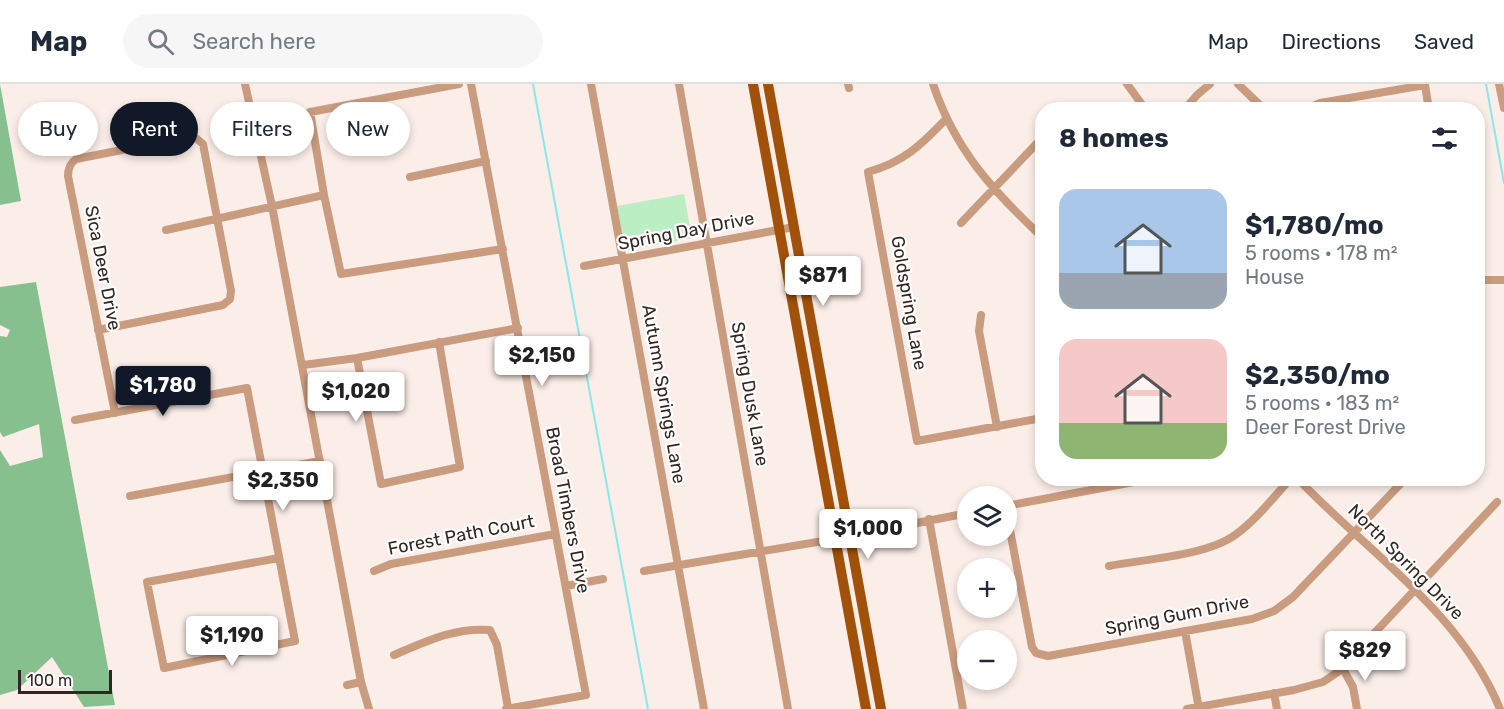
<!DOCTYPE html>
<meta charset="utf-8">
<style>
body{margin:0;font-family:Rubik,sans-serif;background:#f6f6f7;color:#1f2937;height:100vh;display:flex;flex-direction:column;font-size:22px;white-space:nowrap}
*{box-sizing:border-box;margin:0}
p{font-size:20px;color:#747a83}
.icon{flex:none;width:33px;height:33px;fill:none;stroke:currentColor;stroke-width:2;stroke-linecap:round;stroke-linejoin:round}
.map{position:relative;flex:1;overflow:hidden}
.details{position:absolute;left:1035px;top:18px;width:450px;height:384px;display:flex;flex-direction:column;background:#fff;border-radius:24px;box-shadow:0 3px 9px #0003}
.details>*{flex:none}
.hud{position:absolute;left:18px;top:18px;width:570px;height:54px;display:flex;gap:12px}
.fabs{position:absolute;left:957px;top:402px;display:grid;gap:12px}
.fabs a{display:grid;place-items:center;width:60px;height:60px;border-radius:50%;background:#fff;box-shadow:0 3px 9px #0003;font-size:30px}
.scale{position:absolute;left:18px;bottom:15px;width:94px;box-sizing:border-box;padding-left:6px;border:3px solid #332621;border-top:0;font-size:16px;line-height:21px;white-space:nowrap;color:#332621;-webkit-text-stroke:4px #fff;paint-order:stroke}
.price{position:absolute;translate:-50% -51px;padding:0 14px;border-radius:6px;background:#fff;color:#222;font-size:20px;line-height:39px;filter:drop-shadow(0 2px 3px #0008)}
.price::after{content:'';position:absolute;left:50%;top:36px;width:18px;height:14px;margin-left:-9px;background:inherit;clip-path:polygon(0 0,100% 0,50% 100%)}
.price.current{background:#111827;color:#fff}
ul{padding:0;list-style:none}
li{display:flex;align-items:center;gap:18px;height:150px;padding:0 24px}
li span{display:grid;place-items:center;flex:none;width:168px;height:120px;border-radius:18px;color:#555}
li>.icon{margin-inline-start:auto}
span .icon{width:72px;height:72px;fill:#fffc;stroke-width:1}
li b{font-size:26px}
h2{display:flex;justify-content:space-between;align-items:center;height:72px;padding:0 24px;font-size:26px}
.chip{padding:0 21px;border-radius:27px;background:#fff;box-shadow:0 3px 9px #0003;font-size:21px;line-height:54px}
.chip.current{background:#111827;color:#fff}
header{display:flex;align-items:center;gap:36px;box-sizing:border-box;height:84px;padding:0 30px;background:#fff;border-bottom:2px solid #e0e1e3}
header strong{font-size:28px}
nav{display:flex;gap:33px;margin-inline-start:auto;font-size:21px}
.search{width:420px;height:54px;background:#f6f6f7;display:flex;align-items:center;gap:15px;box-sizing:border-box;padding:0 21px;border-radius:33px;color:#747a83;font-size:22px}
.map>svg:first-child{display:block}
.green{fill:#bbeec2}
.forest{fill:#87c08f}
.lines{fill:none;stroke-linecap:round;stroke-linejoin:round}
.stream{stroke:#88e8ed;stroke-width:2}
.minor{stroke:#c99b7f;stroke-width:8}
.major{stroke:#a15109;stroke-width:10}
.labels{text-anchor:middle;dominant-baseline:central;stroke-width:4.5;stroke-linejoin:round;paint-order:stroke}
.street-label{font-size:18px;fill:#332621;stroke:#fff}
</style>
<header>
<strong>Map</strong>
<div class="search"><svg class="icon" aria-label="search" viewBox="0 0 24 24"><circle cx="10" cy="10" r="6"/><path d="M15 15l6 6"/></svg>Search here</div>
<nav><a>Map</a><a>Directions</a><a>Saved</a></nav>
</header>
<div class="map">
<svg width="1504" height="625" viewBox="0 0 1504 625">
<rect width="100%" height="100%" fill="#fbede7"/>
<path class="green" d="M684,110L692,154L625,167L617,122Z"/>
<path class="forest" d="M0,0L21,117L0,121Z
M36,198L115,621L84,623L52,573L17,606L0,611V366L10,382L43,373L39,340L3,353L0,348V252L7,253L10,246L0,241V203Z"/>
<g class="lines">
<path class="stream" d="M533,0L648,625
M1486,0L1504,99"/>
<path class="minor" d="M245,0L272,122L361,598L369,625
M459,0L310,28L324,111L341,190L503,165
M471,0L586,611L506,625
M591,0L704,625
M679,0L788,625
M848,0L849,4
M933,0C955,66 993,107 1042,153
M1127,0L1146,26
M1238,0L1265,26
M1499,0L1504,24
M1184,26L1197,11L1210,0
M1304,26L1320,19L1425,1L1429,26
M946,35C921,61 904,78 868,88L917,357L1042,334
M410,93L486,77
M961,139L1042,54
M166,146L324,111
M584,182L794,143
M1478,196H1504
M981,231L979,247L997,343
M98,246L223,221L230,215L231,207L203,60L197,55L188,53L76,75C70,79 68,85 68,92L115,329
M357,274L381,400L460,383L439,258
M303,281L357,274L518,244
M1478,319V318
M75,336L247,304C263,388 279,473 295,557L164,584L147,498L279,474
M1297,394C1367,468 1460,527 1500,625
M130,412L320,377
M1006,422L1155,394
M1006,425L1032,563L1036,569L1048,572L1252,535L1274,527L1293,513L1406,394
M929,435L963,625
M1109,482C1145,475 1206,472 1235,451C1256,436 1273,414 1291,394
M374,487L391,480L555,450
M644,487L835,455L968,429
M566,502L603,495
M1185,547L1199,625
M394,571C425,558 455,543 490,546L497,561L508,624
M1342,583L1353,603L1357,625
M347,601L361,598
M1274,609L1277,625
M1187,625L1294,606L1323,598L1338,588L1497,418"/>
<path class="major" d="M753,0L866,625
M768,0L881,625"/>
</g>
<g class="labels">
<g class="street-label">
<text transform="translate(686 147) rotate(-11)">Spring Day Drive</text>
<text transform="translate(103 184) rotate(79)">Sica Deer Drive</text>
<text transform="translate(909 219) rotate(80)">Goldspring Lane</text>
<text transform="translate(664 310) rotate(80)">Autumn Springs Lane</text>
<text transform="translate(750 310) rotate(80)">Spring Dusk Lane</text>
<text transform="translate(568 426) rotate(79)">Broad Timbers Drive</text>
<text transform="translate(461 451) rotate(-11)">Forest Path Court</text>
<text transform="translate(1406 478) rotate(45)">North Spring Drive</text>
<text transform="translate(1177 531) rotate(-11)">Spring Gum Drive</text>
</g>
</g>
</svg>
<div class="fabs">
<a><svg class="icon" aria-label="layers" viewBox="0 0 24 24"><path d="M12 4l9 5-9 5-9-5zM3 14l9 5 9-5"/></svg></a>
<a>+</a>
<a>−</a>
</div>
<div class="scale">100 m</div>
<b class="price" style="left:823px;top:223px">$871</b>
<b class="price" style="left:542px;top:303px">$2,150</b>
<b class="price current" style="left:163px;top:333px">$1,780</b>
<b class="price" style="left:356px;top:339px">$1,020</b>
<b class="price" style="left:283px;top:428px">$2,350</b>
<b class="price" style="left:868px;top:476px">$1,000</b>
<b class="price" style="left:232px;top:583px">$1,190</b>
<b class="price" style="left:1365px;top:598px">$829</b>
<div class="hud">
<a class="chip">Buy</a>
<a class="chip current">Rent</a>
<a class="chip">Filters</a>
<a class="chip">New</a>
</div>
<section class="details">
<h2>8 homes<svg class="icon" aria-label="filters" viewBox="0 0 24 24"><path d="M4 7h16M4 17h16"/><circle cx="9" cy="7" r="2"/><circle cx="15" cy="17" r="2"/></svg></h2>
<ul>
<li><span style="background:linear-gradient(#a9c7e8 70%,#9aa5b1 0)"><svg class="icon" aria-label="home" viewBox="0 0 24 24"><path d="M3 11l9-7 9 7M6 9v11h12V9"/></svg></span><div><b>$1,780/mo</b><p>5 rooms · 178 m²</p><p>House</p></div></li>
<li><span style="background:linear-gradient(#f6c9c9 70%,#8fb573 0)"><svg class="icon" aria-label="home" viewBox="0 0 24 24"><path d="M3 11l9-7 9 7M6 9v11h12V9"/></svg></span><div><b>$2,350/mo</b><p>5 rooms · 183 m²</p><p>Deer Forest Drive</p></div></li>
</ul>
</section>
</div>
